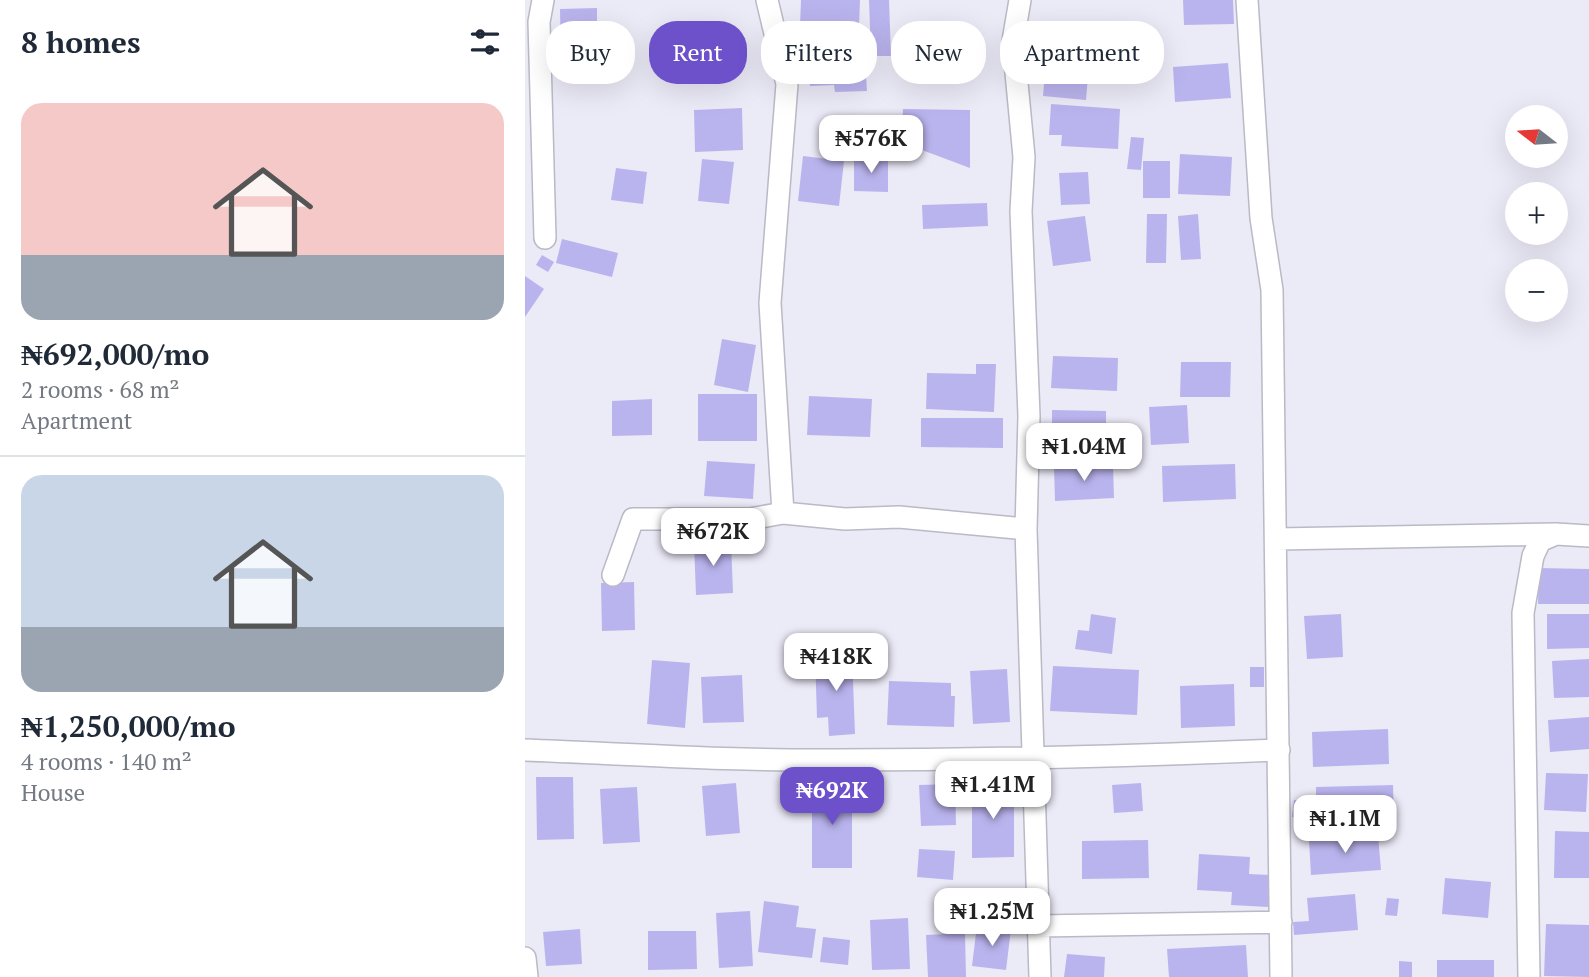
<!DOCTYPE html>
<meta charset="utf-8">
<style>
body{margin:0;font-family:"PT Serif",serif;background:#f6f6f7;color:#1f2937;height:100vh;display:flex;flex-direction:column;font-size:26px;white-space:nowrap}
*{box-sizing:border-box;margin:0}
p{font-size:23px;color:#747a83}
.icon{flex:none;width:38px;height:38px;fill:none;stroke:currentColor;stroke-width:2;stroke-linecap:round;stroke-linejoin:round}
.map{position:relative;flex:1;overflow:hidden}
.sheet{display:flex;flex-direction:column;background:#fff;width:525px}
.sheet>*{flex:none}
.banner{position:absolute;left:21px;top:21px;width:665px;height:63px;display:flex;gap:14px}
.needle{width:46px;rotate:287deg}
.buttons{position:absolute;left:980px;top:105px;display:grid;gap:14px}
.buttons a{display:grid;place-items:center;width:63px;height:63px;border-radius:50%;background:#fff;box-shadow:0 7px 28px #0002;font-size:35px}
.price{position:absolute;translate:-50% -60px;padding:0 16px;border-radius:14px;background:#fff;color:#222;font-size:23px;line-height:46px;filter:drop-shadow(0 2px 4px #0008)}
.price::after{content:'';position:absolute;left:50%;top:42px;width:21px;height:16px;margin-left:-10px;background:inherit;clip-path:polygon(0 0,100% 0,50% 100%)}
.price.active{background:#6c51ca;color:#fff}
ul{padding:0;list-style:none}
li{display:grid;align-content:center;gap:14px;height:371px;padding:0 21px}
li+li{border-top:2px solid #e0e1e3}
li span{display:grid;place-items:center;height:217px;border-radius:21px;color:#555}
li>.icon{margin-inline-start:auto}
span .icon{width:126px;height:126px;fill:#fffc;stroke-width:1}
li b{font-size:30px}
h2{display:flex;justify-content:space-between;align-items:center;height:84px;padding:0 21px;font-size:30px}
.tag{padding:0 24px;border-radius:28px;background:#fff;box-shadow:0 7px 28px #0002;font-size:24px;line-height:63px}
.tag.active{background:#6c51ca;color:#fff}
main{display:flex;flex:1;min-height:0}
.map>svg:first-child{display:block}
.building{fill:#bab4ee}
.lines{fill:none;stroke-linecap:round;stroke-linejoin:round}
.street-casing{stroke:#bab9c6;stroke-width:24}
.street{stroke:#fff;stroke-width:21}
</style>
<main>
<section class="sheet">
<h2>8 homes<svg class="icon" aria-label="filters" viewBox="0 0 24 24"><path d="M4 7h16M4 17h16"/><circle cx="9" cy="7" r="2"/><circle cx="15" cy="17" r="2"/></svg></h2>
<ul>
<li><span style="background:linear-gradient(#f6c9c9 70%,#9aa5b1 0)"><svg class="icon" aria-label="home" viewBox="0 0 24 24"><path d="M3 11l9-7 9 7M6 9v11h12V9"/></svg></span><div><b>₦692,000/mo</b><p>2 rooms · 68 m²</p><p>Apartment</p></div></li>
<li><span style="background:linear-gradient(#c9d6e8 70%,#9aa5b1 0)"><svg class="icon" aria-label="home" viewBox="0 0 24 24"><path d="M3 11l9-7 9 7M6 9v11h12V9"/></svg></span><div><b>₦1,250,000/mo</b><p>4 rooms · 140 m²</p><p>House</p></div></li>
</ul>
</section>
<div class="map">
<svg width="1064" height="977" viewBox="0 0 1064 977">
<rect width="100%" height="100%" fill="#ebeaf7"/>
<path class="building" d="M276,0H335L334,27H275Z
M344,0H364L366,56H346Z
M658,0H708L709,24L659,25Z
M72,8V64L36,65L35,9Z
M339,45L342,91L310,92L309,85L285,86L283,48Z
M521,60L564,64L561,100L518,96Z
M703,63L706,98L650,102L648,67Z
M526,104L595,109L593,149L536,146L537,135H524Z
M217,108L218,150L170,152L169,110Z
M378,109L445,110V168L397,150L377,129Z
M606,137L619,138L616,170L602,169Z
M655,154L707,157L705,196L653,194Z
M278,156L319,161L314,206L273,201Z
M329,158H363V192L329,191Z
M177,159L209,162L204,204L173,201Z
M618,161H645V198H618Z
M91,168L122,172L118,204L86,200Z
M563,172L565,204L536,205L534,173Z
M462,203L463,226L398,229L397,205Z
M622,214H642L641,263H621Z
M673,214L676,259L656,260L653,216Z
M560,216L566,261L528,266L522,221Z
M37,239L93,253L87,277L31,263Z
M17,255L29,262L23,272L11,265Z
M0,276L19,289L0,317Z
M197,339L231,345L223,392L189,385Z
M528,356L593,358L592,391L526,388Z
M656,362H706L705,397H655Z
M451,364H471L469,412L401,409L402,373L451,374Z
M173,394H232V441H173Z
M284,396L347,399L345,437L282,435Z
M127,399V435L87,436V401Z
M662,405L664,443L626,445L624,407Z
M527,410L581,411V430L527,429Z
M396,418H478V448L396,447Z
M182,461L230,464L228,499L179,496Z
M710,464L711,499L638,502L637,466Z
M588,466L589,498L530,501L529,468Z
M206,541L208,593L171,595L169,543Z
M1014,568L1064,569V604H1013Z
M109,582L110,630L77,631L76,583Z
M566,614L591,618L587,654L550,649L553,630L564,631Z
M816,614L818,657L782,659L779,616Z
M1022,614H1064V648L1022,649Z
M327,654L330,734L304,736L303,717L292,718L290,655Z
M1064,659V697L1029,698L1027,661Z
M127,660L165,663L160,728L122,724Z
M528,666L614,670L612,715L525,711Z
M725,667H739V687H725Z
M482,669L485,722L448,724L445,671Z
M217,675L219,722L178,723L176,677Z
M364,681L426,683V696H430L429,727L362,725Z
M709,684L710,726L656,728L655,686Z
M1064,717V749L1025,752L1023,720Z
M863,729L864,764L788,767L787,732Z
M1021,773L1063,774L1061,812L1019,810Z
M11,777H48L49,839L12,840Z
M211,783L215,833L181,836L177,786Z
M616,783L618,811L589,813L587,785Z
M430,784L431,825L396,826L394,785Z
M489,784V857L447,858V785Z
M868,785L869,819L791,820V787Z
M287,786H327V868H287Z
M112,787L115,842L78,844L75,789Z
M769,800L786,802L784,818L767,817Z
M1030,831L1064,832V878H1029Z
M853,835L856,870L786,875L784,840Z
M623,840L624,878L557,879V841Z
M394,849L430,851L428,880L392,877Z
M674,854L725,857L724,874L745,875L743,907L706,905L707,892L672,890Z
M920,878L966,882L963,918L917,914Z
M830,894L833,930L769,935L768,922L784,921L782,898Z
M862,898L874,899L872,916L860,915Z
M239,901L274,906L271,927L291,929L287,958L233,952Z
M225,911L228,966L194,968L191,913Z
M383,918L385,969L347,970L345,920Z
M1021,924L1064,925V977L1019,976Z
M452,925L486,929L481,970L447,966Z
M55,929L57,964L21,966L18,932Z
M123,931H171L172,969L123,970Z
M440,933L441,977H403L401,935Z
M298,937L325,940L323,965L295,962Z
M721,945L723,977H644L642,949Z
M542,954L580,957L579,977H539Z
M912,960H969V977H912Z
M874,961L887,962V977H874Z"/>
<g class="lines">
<g class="street-casing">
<path id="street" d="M18,0L14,22L20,238
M242,0L262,84L245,303L258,513
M495,0L488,41L499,157L496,211L504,416L501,529L515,977
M722,0L736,218L747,290L756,977
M752,539L1030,534
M88,575L108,519H225L258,513L320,519L374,517L501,529
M0,750C104,754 209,761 313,760C460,760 607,756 754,750
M513,926L756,922
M0,958L2,977
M1004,977L998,613L1008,556L1015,541L1031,534L1064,536"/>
</g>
<use href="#street" class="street"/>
</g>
</svg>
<div class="buttons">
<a><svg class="needle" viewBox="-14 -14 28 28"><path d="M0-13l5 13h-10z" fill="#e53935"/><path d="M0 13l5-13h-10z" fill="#747a83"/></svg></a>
<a>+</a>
<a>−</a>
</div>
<b class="price" style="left:346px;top:175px">₦576K</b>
<b class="price" style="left:559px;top:483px">₦1.04M</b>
<b class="price" style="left:188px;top:568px">₦672K</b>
<b class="price" style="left:311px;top:693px">₦418K</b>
<b class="price" style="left:468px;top:821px">₦1.41M</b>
<b class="price active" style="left:307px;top:827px">₦692K</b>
<b class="price" style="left:820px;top:855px">₦1.1M</b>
<b class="price" style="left:467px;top:948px">₦1.25M</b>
<div class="banner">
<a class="tag">Buy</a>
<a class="tag active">Rent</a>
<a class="tag">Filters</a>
<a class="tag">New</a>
<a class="tag">Apartment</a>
</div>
</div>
</main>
